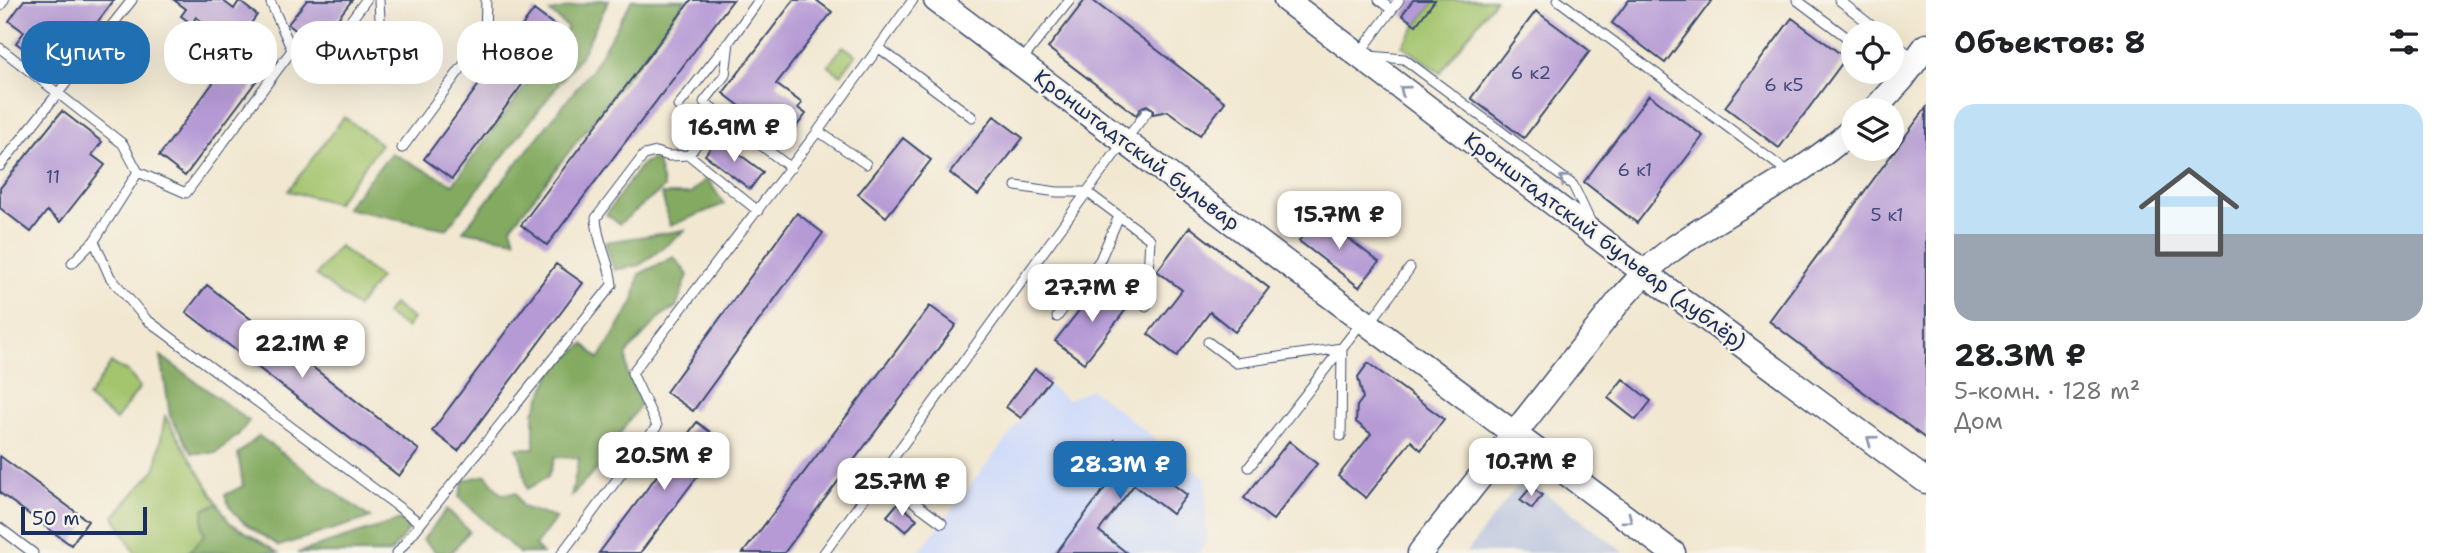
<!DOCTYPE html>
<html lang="ru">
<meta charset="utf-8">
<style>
body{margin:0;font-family:"Shantell Sans",sans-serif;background:#f2f2f2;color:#202124;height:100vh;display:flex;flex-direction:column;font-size:26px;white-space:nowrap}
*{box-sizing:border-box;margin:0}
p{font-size:23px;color:#757577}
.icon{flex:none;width:38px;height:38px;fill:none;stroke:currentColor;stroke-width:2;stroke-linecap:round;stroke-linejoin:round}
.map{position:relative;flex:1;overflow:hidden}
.details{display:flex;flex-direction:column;background:#fff;width:525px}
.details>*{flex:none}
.banner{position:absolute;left:21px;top:21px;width:665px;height:63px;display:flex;gap:14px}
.fabs{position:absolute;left:1841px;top:21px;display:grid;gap:14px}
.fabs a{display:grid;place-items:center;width:63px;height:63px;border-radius:50%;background:#fff;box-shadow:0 7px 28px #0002;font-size:35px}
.scale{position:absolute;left:21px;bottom:18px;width:126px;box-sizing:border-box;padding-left:7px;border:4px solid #1b2f5e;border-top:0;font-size:19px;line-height:24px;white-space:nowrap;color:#1b2f5e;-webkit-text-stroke:5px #f7f3e8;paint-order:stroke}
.price{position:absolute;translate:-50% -60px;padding:0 16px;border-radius:14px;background:#fff;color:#222;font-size:23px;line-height:46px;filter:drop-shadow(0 2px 4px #0008)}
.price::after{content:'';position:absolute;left:50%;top:42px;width:21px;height:16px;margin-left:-10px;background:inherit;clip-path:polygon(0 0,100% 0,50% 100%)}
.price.active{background:#1f6fb2;color:#fff}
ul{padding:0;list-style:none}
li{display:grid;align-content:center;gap:14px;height:371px;padding:0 28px}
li+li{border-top:2px solid #e0e0e0}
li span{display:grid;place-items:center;height:217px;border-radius:21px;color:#555}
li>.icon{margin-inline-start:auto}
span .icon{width:126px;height:126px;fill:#fffc;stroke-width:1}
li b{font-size:30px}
h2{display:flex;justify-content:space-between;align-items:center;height:84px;padding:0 28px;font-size:30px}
.pill{padding:0 24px;border-radius:28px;background:#fff;box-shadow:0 7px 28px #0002;font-size:24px;line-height:63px}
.pill.active{background:#1f6fb2;color:#fff}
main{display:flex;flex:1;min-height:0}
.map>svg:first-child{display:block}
.built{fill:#cedafa}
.industrial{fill:#b9c4de}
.green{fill:#a4c56e;stroke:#607a66;stroke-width:2}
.forest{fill:#83aa61;stroke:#4f6c60;stroke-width:2}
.building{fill:#b59ad5}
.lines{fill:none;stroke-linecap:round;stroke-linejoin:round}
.lane-casing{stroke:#3b4b6f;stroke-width:11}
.secondary-casing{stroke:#3b4b6f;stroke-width:27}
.lane{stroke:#fff;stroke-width:9}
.secondary{stroke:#fff;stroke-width:24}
.oneway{stroke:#8d97ae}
.labels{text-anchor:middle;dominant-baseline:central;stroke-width:5;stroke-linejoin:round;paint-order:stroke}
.number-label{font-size:18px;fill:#424a7c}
.street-label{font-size:21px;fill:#1b2f5e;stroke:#f7f3e8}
</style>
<main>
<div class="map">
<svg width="1926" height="553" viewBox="0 0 1926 553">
<rect width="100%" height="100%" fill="#f7f3e8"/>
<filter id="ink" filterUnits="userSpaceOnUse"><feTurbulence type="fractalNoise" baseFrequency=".0143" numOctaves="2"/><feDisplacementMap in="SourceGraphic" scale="14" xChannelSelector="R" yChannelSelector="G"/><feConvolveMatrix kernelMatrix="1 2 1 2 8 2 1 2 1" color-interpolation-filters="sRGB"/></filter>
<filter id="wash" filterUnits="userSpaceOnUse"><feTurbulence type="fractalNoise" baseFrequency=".00686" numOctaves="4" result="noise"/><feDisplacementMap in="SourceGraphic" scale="28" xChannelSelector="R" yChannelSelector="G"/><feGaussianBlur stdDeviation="1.57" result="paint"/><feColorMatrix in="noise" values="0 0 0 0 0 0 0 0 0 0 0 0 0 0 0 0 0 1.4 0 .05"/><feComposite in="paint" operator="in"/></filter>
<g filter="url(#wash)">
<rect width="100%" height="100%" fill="#f2e8d1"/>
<path class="built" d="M1048,385L1067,400L1091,389L1206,478L1207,542L1198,553H918Z"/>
<path class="industrial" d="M1524,477L1625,553H1466Z"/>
<path class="green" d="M1435,0H1495L1440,73L1402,45Z
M843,46L856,55L841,75L828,66Z
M344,117L381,144L336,203L288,191Z
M339,246L380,278L357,307L316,275Z
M393,304L413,319L406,328L386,314Z
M111,363L128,372L140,387L116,420L88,398Z
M165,416L229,522L278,553H135L114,516L156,468Z"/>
<path class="forest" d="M601,0H609L582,54L447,229L345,208L391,153L453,184L568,28L550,12Z
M632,0H686L511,227L515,240L463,231L592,69Z
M656,158L664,188L619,224L606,214L643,163Z
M707,178L724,204L670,226L662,194H690Z
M686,230L640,265L614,270L605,242Z
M674,257L688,275L676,307L661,316L627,353V372L641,404L607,452L611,463L600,466L571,496L579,458L555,457L548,477L527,489L522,462L517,448H534V412L554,368L584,344L599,359L634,301L639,274Z
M161,356L249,421L238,435L216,453H192L170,416Z
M259,436L370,518L279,546C257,531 233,521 225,495L243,486L238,454Z
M486,475L501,494L516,493L522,507L556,518L535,546L542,553H519L459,497L464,480Z
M218,504L229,522L277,552L188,553L205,534L202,529L204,509Z
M447,509L469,531L451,553H437L423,540Z
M401,520L409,529L390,553H297Z"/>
<g id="blocks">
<path class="building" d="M24,0H114L78,48L65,38L46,64L16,43L24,32L9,21Z
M174,0H222L234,9L239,1L257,15L244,33L275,56L185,176L159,156L238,49L196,17L192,24L181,16L186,9Z
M307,0H352L316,47L288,24Z
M691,0H733L547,245L521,225Z
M794,0H816L832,12L776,84L802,103L798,108L806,114L785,141L723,93Z
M1085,0H1092L1225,102L1200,135L1168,111L1153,114V109L1147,105L1142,107L1136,115L1048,48Z
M1413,0H1435L1416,25L1402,15Z
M1629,0H1712L1665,63L1612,23Z
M534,10L562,31L452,179L424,159Z
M1536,11L1590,51L1524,138L1471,98Z
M1792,18L1846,58L1779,148L1725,107Z
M419,33L428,47L415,56L405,42Z
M1649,95L1703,136L1637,223L1584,182Z
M1926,108V439L1769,321Z
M62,111L102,142L92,155L105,165L60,222L47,211L31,232L0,208V188Z
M994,116L1023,138L978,195L950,173Z
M718,138L763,172L750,189L705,155Z
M903,138L931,160L886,217L858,194Z
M797,213L823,233L693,411L666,392Z
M1318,215L1379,262L1359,287L1299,241Z
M1190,227L1269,288L1235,332L1210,312L1177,356L1148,334L1182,290L1157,271Z
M556,264L583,283L458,451L432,431Z
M1100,284L1128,307L1084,363L1055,341Z
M207,285L419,450L399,476L186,312Z
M930,306L956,325L784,553H743Z
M1368,363L1444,419L1421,450L1411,441L1366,498L1338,476L1371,434L1356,422L1357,406L1363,398L1358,377Z
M1035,369L1050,380L1021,418L1006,407Z
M1623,379L1651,401L1636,420L1608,398Z
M697,422L723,442L640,553H599Z
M1115,440L1187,495L1172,514L1134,485L1099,531L1127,553H1056L1117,472L1100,459Z
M1289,441L1317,464L1273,520L1244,498Z
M0,456L88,521L71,545L0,493Z
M1531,487L1542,495L1532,509L1520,500Z
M898,503L917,519L906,532L887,516Z"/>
</g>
</g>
<g filter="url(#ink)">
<use href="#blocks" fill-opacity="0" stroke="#3b4b6f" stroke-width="2"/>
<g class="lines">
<g class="lane-casing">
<path id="lane" d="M1379,0L1392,10
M1558,0L1789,173
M1797,0L1853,42
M1839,0L1881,33
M271,3L292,50
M0,6L4,0
M1892,41L1915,59
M0,48L123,144L138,172L186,193L292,50L325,55L366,0
M879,48L972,117
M1359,54L1399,0
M1370,56L1404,59L1573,185L1591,223
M1021,61L1070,0
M361,77L390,38L380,20L379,0
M678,106L728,43
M719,113L791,168
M818,131L866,164
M402,148L485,36L486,0
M689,155L719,113L704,102L725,75L729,42L759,0
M0,166L132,0
M138,172L94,241L110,277L146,319L420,523
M1016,186L1057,192H1087L1150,239L1146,307
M72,263L94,241
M1057,317L1100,260L1119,216
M1370,323L1410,268
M1208,342L1236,363L1342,348L1341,436
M1249,467L1362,322
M880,477L942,523
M0,528L33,553
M397,553L612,285C610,261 597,243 596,218L644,155L656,152L669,156L689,155L758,211
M562,553L657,426L632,373L818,131L913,0
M824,553L1111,159L1147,112"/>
</g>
<g class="secondary-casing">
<path id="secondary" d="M936,0L1673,553
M1286,0L1645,273L1926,481
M1874,110L1902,79L1926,46
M1420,553L1620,300C1636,282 1651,265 1670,251C1729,208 1799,179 1853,129"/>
</g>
<use href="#lane" class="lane"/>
<use href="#secondary" class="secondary"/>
</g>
<defs><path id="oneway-chevron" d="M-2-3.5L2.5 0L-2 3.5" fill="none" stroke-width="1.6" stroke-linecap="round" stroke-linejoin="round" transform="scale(1.75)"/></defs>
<g class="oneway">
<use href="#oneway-chevron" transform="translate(1404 90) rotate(-143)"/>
<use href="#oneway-chevron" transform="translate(1564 179) rotate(-141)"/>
<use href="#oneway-chevron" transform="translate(1871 440) rotate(-144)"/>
<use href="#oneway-chevron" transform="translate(1628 519) rotate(37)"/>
</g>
</g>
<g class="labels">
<g class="number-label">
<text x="1531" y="73">6 к2</text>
<text x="1784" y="85">6 к5</text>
<text x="1635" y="170">6 к1</text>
<text x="53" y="177">11</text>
<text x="1887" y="215">5 к1</text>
</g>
<g class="street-label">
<text transform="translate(1137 150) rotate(37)">Кронштадтский бульвар</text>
<text transform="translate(1605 241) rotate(37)">Кронштадтский бульвар (дублёр)</text>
</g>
</g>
</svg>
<div class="fabs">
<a><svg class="icon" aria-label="locate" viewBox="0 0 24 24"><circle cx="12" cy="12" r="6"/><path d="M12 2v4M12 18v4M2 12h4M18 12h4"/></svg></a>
<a><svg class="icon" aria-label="layers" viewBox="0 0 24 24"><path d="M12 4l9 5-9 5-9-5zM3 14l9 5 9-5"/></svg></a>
</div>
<div class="scale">50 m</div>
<b class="price" style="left:734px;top:164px">16.9M ₽</b>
<b class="price" style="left:1339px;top:251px">15.7M ₽</b>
<b class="price" style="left:1092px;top:324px">27.7M ₽</b>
<b class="price" style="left:302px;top:380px">22.1M ₽</b>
<b class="price" style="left:664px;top:492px">20.5M ₽</b>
<b class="price" style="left:1531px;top:498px">10.7M ₽</b>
<b class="price active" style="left:1120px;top:501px">28.3M ₽</b>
<b class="price" style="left:902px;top:518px">25.7M ₽</b>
<div class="banner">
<a class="pill active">Купить</a>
<a class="pill">Снять</a>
<a class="pill">Фильтры</a>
<a class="pill">Новое</a>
</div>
</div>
<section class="details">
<h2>Объектов: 8<svg class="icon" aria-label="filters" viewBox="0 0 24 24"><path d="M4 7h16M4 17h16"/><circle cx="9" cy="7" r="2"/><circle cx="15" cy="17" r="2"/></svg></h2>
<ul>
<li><span style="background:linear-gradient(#bfe0f5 60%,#9aa5b1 0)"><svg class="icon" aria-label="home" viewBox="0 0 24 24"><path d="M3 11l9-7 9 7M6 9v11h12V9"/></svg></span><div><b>28.3M ₽</b><p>5-комн. · 128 m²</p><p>Дом</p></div></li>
</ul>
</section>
</main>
